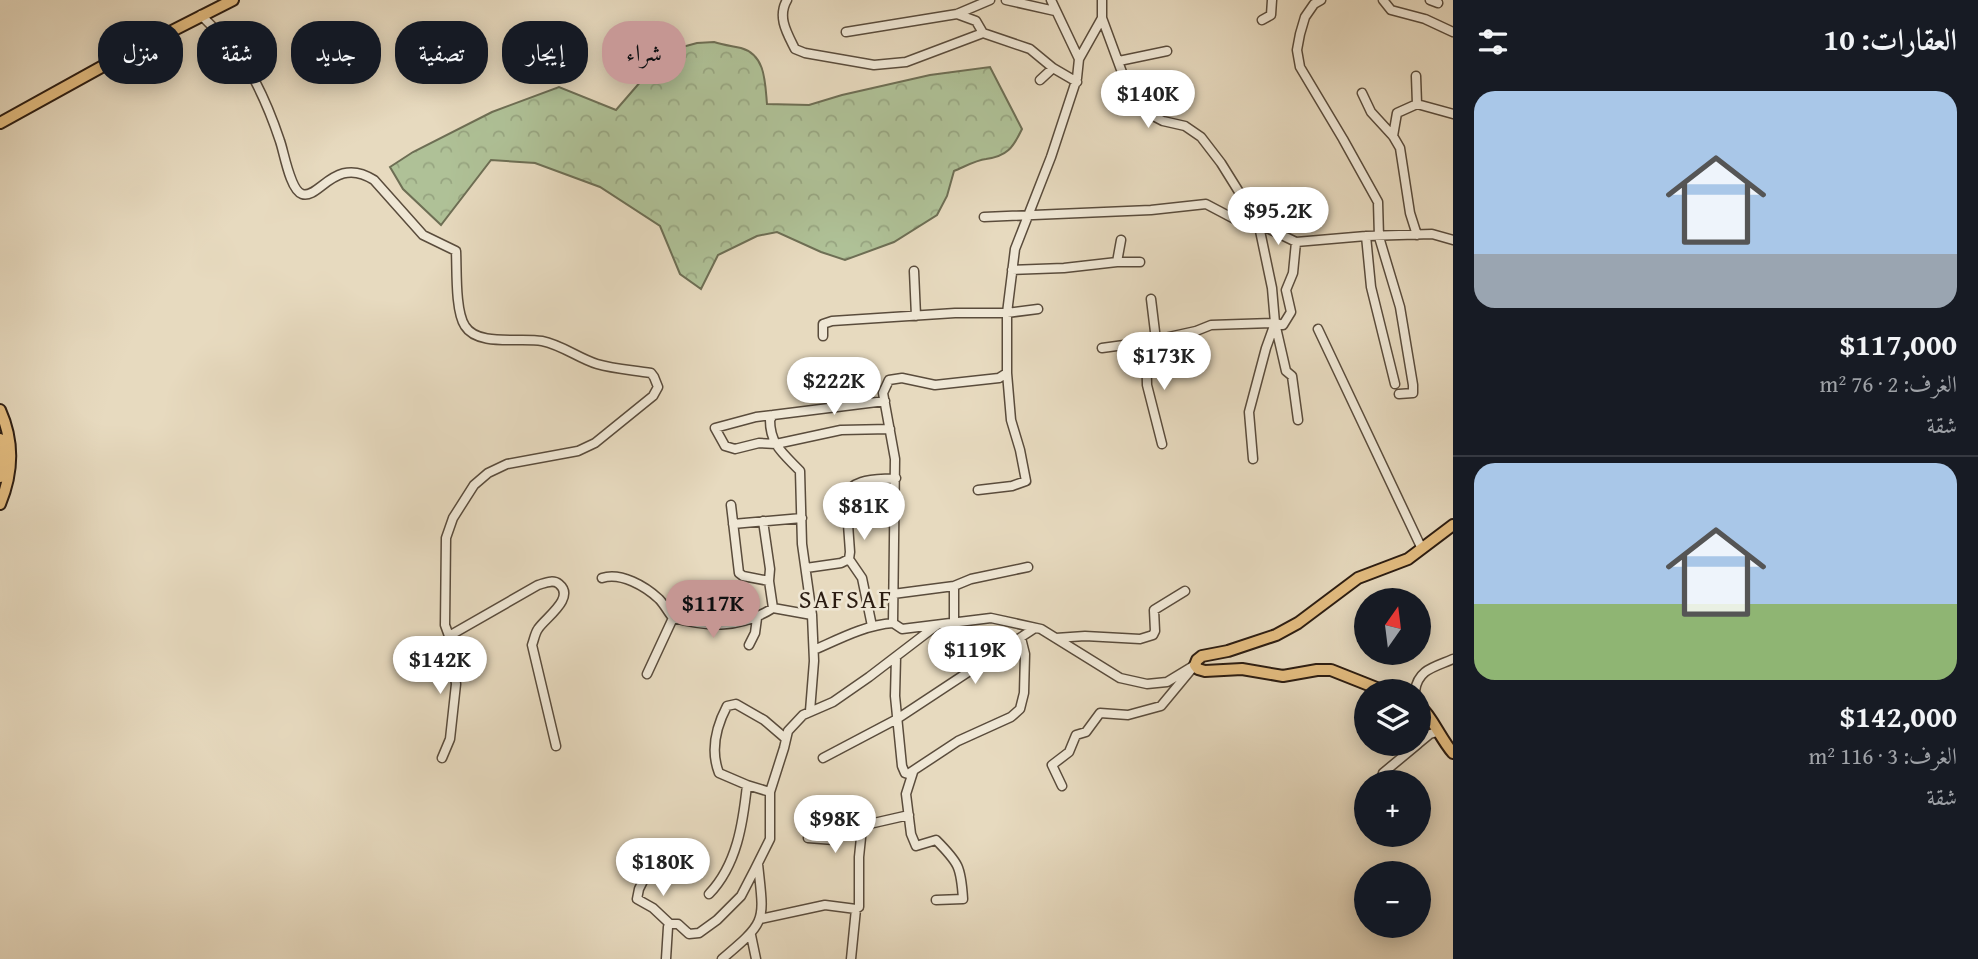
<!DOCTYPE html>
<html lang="ar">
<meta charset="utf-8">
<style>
body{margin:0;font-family:"Gentium Book Plus",Amiri,serif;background:#20242c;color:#f1f3f6;direction:rtl;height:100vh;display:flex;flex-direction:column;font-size:26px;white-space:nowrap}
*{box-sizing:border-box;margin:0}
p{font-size:23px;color:#9ea1a6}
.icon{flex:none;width:38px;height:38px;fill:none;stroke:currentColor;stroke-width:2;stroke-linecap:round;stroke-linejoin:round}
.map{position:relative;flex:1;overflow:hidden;direction:ltr}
.sheet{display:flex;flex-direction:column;background:#171b24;width:525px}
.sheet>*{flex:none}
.banner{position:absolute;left:21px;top:21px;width:665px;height:63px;direction:rtl;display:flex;gap:14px}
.needle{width:46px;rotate:14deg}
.tools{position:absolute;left:1354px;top:588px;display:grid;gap:14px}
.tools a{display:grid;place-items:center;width:77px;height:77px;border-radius:50%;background:#171b24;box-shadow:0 4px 18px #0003;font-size:35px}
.price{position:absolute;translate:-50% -60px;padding:0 16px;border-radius:24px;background:#fff;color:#222;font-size:23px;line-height:46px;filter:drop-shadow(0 2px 4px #0008)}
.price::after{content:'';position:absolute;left:50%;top:42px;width:21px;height:16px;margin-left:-10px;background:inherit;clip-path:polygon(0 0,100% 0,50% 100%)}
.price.selected{background:#c59692;color:#111}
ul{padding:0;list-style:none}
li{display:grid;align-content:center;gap:14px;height:371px;padding:0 21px}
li+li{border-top:2px solid #363941}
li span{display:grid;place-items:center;height:217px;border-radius:21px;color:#555}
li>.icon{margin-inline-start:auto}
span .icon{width:126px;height:126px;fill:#fffc;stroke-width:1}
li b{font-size:30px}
h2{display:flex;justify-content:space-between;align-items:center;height:84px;padding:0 21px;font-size:30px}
.pill{padding:0 24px;border-radius:28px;background:#171b24;box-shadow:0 4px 18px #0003;font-size:24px;line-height:63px}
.pill.selected{background:#c59692;color:#111}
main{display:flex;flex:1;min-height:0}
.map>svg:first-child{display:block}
.forest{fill:url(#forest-crowns);stroke:#6d6e54;stroke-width:2}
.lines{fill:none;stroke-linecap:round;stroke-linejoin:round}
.minor-casing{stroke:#5a4c3c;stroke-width:11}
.major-casing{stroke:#2b1c11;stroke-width:14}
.minor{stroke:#efe7d5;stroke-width:8}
.major{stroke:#e4bd80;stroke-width:10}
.labels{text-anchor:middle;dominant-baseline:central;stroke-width:5;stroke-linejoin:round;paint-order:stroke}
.neighbourhood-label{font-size:26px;letter-spacing:2px;fill:#2b1c11;stroke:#efe7d5}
</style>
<main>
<section class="sheet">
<h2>العقارات: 10<svg class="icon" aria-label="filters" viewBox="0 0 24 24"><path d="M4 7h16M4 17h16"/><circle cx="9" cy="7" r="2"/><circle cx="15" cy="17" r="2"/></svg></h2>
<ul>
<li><span style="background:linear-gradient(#a9c7e8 75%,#9aa5b1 0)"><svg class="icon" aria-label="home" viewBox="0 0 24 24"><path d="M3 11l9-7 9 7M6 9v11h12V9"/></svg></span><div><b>$117,000</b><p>الغرف: 2 · 76 m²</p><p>شقة</p></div></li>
<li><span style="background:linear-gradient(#a9c7e8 65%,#8fb573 0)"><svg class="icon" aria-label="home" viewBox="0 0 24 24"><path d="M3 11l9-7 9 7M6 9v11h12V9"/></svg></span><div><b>$142,000</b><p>الغرف: 3 · 116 m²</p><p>شقة</p></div></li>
</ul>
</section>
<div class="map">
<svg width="1453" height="959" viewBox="0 0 1453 959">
<defs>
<pattern id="forest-crowns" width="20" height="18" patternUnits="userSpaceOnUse" patternTransform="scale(1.75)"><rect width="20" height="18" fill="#afc197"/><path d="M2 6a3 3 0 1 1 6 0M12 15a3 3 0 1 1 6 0" fill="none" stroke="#97a581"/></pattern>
</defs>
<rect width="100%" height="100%" fill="#e7dabf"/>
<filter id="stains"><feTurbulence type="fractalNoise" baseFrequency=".00286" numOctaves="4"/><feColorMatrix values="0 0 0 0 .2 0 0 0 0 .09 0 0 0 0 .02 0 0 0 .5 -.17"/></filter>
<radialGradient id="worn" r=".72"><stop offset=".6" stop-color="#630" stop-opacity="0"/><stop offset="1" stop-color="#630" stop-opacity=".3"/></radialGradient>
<path class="forest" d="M714,42C723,45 732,46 741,48C766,55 765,83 767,104L809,105L842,95L930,75L990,67L1022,129C1013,148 1007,156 986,159C976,160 964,167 954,171L947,196L937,215L894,242L845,260L821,252L777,232L757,236L718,255L701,289L680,274L660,226L600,187L535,163L491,160L441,225L403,189L390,167L413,152L492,112L559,87L616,110L648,73L675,49L697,43Z"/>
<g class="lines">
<g class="minor-casing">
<path id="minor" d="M787,0C777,17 787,33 795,49L805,53L874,65L906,62L983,33L1030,49L1053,68L1077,82
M1006,0L1055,11
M1051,0L1079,59L1077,78L1051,157L1015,249L1007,313V373L999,378L935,385L902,378L889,380L883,393L895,459L893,623L902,629L991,618L1041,629L1120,678L1147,684L1167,682L1195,665L1161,706L1128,715L1100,713L1086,732L1076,735L1069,752L1052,765L1062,786
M1102,0V18L1123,75L1140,109L1163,121L1185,126L1201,137L1221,163L1259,224
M1321,0L1314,4L1305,17L1300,34L1297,50L1300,67L1343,139L1378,202L1379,237L1400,307L1413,385V393L1399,394
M1383,0L1391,10L1425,19L1453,32
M1430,0L1438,3
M957,14L976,21L983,33
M201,15C215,30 233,45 246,62C250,67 251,75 255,81C265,100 273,120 280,141C284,152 290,190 302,194C319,200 335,155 374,180L423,235L456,251C457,269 455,311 465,326C478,347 520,337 542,341C562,345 578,358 597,364C614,369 633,370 651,373L654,377L658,387L653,396L595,443L578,451L507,464L488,473L474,485L453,518L446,538L445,625L449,636L538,585C545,583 553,579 559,584C576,598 545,618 538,629C535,633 534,640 532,645L556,746
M1262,20L1271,15L1272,0
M846,32L957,14L990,0
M1079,59L1102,18
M1119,61L1167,51
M1040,80L1053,68
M1362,93L1371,112L1393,136L1400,148L1410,213L1417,235
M1417,104L1453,114
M1393,136L1397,113L1417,104L1416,76
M984,217L1151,210L1206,204L1242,223L1259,224L1296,242L1366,236L1432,234L1453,240
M1259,226L1272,288L1275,323L1283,325L1291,312L1286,290L1293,273L1296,242
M1366,236L1371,287L1395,384
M1117,262H1140
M1012,270L1064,268L1117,262L1121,240
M914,271L916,316
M1151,299L1156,340
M1275,323L1286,371L1292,376L1298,420
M1318,329L1422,549
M823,336V324L832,321L955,313H1007L1038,309
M1146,342L1147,385L1162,444
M1102,348L1146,342L1196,331L1211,325L1275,323
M773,415L756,417L715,428L725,446L735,449L759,443L776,444L841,430L890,429
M1253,459L1249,412L1266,348L1275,323
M978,490L1012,486L1026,481L1020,450L1011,420L1007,373
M731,505L739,573L743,576L769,581
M763,521L770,569L769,581L773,608
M733,524L802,518
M849,559L862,578L872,626
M806,568L841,563L849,559L850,552L846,496C852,477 879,480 896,478
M602,578C621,572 645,586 659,599C664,604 668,612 673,618C709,627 740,629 773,608L812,615
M954,586L971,579L1028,567
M893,594L954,586V623
M1056,638L1085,636L1140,639L1153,635L1155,631L1154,610L1185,591
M749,645L755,633L757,618
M814,650C839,639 865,625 893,623
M896,657L895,696L902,766L905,773L908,774L958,741L1011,717L1020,709L1024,693L1025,654L1021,638
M647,674L673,618
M1415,691C1418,669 1435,667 1453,659
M810,711L814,661L812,615L802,544L800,471C784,454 770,445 770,420L773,415L885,401
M1419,743L1430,734L1437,732
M442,758L450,739L456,684L449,636
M823,758L897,719L1035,628
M913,772L906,794L911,834L916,846L936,840C959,863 961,867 963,899L936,900
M1381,782L1383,773L1418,744
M747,785L770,792
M808,838L834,840L847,830L862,828L865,825L909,815
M645,877L639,889L637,899L653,908L670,924
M709,894C737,865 743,823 747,785L719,773C710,750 716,727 727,706L736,704L764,720L785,738
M760,919L825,905L856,909
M751,935L756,959
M666,959L668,927L670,924H678L689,934L699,933L717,920L741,896L755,869L770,839V792L784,748L788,731L803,715L833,702L869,677L937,625
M722,959C768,920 764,922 758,864
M851,959L856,909L859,907V857L862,828"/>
</g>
<g class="major-casing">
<path id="major" d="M0,123L105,65L233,0
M0,410C14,441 13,473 0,504
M0,439L2,451L0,477
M1384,691L1331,670H1317L1283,676L1242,669L1205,671L1198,669L1195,665L1197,660L1202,656L1228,651L1276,635L1298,623L1358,578L1408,559L1453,525
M1419,705C1433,718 1440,738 1453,753"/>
</g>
<use href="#minor" class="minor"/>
<use href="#major" class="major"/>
</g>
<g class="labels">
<g class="neighbourhood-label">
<text x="846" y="598">SAFSAF</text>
</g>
</g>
<rect width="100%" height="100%" filter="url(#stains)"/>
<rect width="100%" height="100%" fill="url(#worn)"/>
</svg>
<div class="tools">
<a><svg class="needle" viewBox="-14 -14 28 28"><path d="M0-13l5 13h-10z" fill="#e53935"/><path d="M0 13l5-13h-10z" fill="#9ea1a6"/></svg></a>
<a><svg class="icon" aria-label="layers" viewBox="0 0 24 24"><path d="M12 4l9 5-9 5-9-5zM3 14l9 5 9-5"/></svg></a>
<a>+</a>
<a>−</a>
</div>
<b class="price" style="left:1148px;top:130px">$140K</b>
<b class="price" style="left:1278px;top:247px">$95.2K</b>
<b class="price" style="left:1164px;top:392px">$173K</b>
<b class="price" style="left:834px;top:417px">$222K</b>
<b class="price" style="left:864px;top:542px">$81K</b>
<b class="price selected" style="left:713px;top:640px">$117K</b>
<b class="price" style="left:975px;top:686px">$119K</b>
<b class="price" style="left:440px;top:696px">$142K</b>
<b class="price" style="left:835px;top:855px">$98K</b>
<b class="price" style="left:663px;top:898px">$180K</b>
<div class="banner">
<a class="pill selected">شراء</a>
<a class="pill">إيجار</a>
<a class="pill">تصفية</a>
<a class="pill">جديد</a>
<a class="pill">شقة</a>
<a class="pill">منزل</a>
</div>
</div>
</main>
